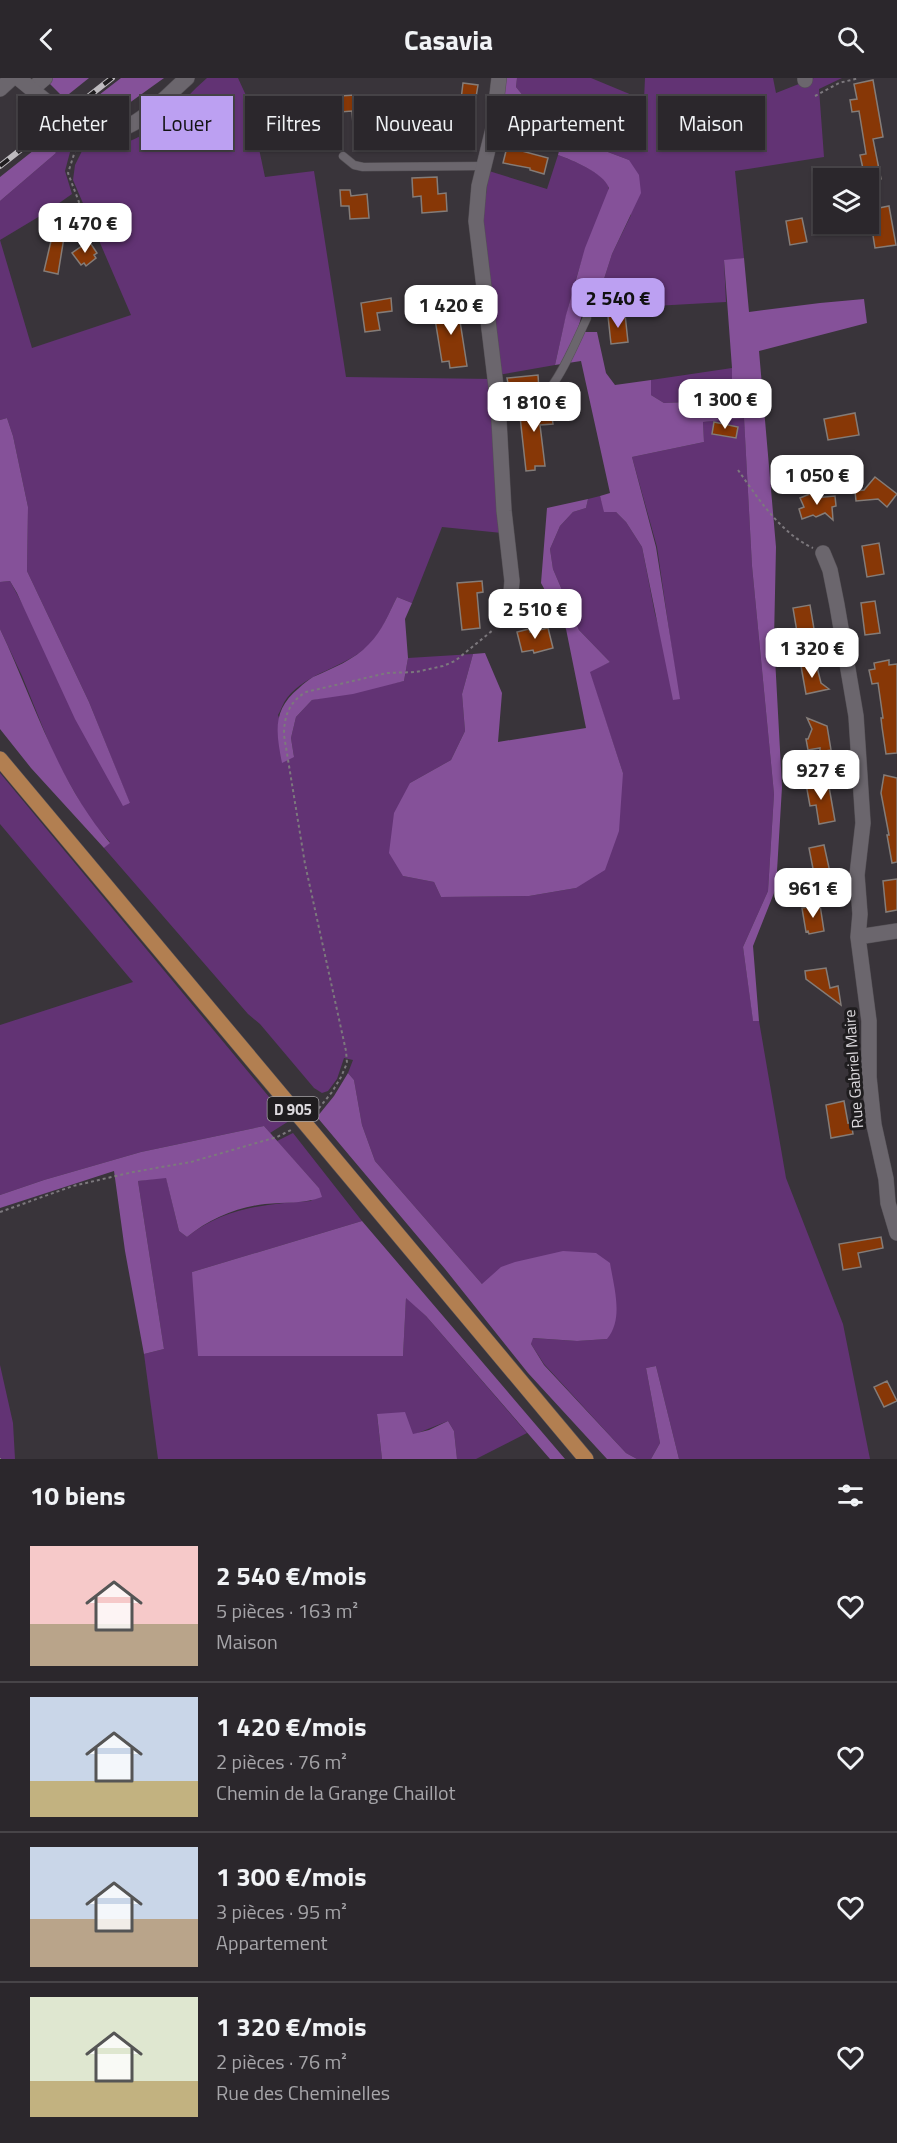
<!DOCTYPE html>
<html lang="fr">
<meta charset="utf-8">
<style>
body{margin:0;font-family:"Titillium Web",sans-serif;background:#373338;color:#f1f3f6;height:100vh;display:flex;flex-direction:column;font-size:22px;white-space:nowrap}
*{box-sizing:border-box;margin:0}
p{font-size:20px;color:#a6a5a9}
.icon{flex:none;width:33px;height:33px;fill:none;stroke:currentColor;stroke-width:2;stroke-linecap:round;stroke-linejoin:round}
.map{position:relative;height:1381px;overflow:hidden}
.side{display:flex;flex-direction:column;background:#2b272c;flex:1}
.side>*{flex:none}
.guide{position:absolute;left:18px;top:18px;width:861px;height:54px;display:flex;gap:12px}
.controls{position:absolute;left:813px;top:90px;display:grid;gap:12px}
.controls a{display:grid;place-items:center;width:66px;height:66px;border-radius:0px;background:#2b272c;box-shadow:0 2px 4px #0004,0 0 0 2px #474448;font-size:30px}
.price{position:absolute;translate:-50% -51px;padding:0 14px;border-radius:12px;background:#fff;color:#222;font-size:20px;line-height:39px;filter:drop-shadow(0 2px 3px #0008)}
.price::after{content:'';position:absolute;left:50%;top:36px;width:18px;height:14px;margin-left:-9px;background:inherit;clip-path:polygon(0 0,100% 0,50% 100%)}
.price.selected{background:#bca0f2;color:#111}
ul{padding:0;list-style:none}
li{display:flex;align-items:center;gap:18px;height:150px;padding:0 30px}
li+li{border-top:2px solid #474448}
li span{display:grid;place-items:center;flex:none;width:168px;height:120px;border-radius:0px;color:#555}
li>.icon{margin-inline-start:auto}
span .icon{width:72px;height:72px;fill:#fffc;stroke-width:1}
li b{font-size:26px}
h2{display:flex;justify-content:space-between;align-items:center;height:72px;padding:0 30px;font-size:26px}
.pill{padding:0 21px;border-radius:0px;background:#2b272c;box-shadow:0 2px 4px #0004,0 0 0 2px #474448;font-size:21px;line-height:54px}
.pill.selected{background:#bca0f2;color:#111}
header{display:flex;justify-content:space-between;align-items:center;height:78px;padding:0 30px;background:#2b272c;font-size:27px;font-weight:700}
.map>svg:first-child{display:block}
.green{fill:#623374}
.forest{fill:#855199}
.building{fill:#873706;stroke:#847c78;stroke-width:1.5}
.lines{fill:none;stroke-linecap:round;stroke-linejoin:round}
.lane-casing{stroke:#555156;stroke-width:9}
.street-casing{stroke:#555156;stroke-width:16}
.secondary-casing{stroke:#555156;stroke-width:16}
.primary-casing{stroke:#555156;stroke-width:16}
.path{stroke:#7c787d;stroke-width:2;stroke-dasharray:3 3;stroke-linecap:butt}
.lane{stroke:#6b666d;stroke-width:8}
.street{stroke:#6b666d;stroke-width:15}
.secondary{stroke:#6b666d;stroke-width:15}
.primary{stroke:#b27f51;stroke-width:15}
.rail-casing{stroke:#bebbbf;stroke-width:6}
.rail{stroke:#1f1d1f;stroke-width:4;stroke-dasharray:11;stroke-linecap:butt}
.labels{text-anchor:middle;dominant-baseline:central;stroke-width:6;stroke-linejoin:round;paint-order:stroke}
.shield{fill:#1f1d1f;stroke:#a3a1a4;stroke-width:1.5}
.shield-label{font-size:15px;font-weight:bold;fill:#dcd9dd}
.street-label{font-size:16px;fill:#dcd9dd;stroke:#1f1d1f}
</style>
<header><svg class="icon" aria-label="back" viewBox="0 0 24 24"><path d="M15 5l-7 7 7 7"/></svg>Casavia<svg class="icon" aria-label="search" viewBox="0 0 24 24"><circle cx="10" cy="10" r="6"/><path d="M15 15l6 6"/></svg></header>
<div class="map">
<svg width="897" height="1381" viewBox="0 0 897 1381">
<rect width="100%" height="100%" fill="#39343a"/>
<path class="green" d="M207,0H238L249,24L265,99L314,93L346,299L492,301L502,455L442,449L412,525L397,519C389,535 382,554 369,567C345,590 307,594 287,620C283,625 281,632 278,637L294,679L291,660L296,639L312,622L404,603L408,580L473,576L462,616L465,653L451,682L410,705L403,798L434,804L441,819L529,818L576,810L623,695L589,593L610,584L579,552L553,491L550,471L560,448L573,434L586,430L588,421L600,418L605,434H616L626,444L642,469L655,536L679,621L657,469L632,379L704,364L703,344L744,339L752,488L774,716L768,813L743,869L753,942L759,943L786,1100L843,1246L870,1381H679L656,1288L646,1290L660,1365L651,1381H637L626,1375L544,1286L531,1266L532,1260L577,1263L607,1261L482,1206L375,1083L362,1047L354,1002L348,995L353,982L344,980L337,1001L328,1013L322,1015L314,1010L260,946L248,936L104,770L110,764L91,743L56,682L22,598L0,551V504L10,503L130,726L89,624L27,493L28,429L13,358L7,340L0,342V162L32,270L131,237L73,102L75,87L86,65C95,66 105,68 114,67C153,62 179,24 207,0Z
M517,0H591L644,22L645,0H773L776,15L814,0H842L819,11L824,79L735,93L744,180L724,183L726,224L600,231L604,201L612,176L631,137L629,82L592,68L567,46L529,25L516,9Z
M61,47L74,59L65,93L72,116L45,135L0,162V123L56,75L48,61L52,58L49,55Z
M558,77C570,81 603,95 608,107C612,116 596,145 592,154C575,197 565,242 555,287L498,297L482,147L489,93L547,111Z
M732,290V322L664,325L651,317V302Z
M0,695L289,1043L270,1055L264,1048L141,1074L44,1102L0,1117V947L133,904L0,746Z
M293,1055L362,1143L192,1194L403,1278L406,1219L426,1238L527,1355L476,1381H457L454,1353L448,1343L413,1357L377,1337L382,1381H158L144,1276L164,1271L138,1103L166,1099L179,1153L187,1159C225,1129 265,1126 311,1123L319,1110L277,1063Z
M0,1287L13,1345L15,1381H0Z"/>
<path class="forest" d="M52,0H89L64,20L48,4Z
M121,0H164L107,41L82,38L77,34Z
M503,0H517L516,9L529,25L568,46L592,68L629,82L639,97L641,115L612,176L604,201L600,231L583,233L577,254H597L606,295L615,307L651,302V317L664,325L732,322V290L724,182L744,180L749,234L820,225L864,221L867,245L759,273L776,469L774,561L782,709L776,810L753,868L759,943H753L743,869L768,813L774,716L752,488L744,340L703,344L704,364L632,379L656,469L680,621L673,622L642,469L626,444L616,434H604L600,418L610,415L581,283L555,287L566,237L585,170L609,110C604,95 572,82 558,77L560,69L499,43Z
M48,61L56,75L0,123V99Z
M7,340L13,358L28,429L27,493L89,624L130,725L123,728L75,641L17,515L10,503L0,504V342Z
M588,421L586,430L573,434L560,448L550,471L553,491L579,552L610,584L590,594L623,695L619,753L605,792L576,810L529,818L441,819L434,804L403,798L389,775L394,735L410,705L451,682L465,653L462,616L473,576L485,575L502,615L498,664L586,650L566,551L541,505L547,430Z
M397,519L412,525L405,541L408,580L404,603L353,616L312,622L296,639L291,660L294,679L282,685C276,654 272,632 299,610C303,606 308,602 313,599C333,590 354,582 369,566C382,553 389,535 397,519Z
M0,551C34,623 57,703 110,765L104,770L31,690L0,651Z
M348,995L354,1002L362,1047L375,1083L482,1206L501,1189L515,1184L563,1173L596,1175L610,1185C614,1210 624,1241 607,1261L577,1263L533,1260L531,1266L544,1287L626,1375L637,1381H607L528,1295L445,1191L317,1039L334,1018Z
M264,1048L319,1110L322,1119C304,1126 284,1124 265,1126C237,1129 209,1141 187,1159L179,1153L166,1100L138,1103L164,1271L144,1276L125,1173L114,1093L0,1130V1117L44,1102L141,1074Z
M362,1143L565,1381H550L426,1238L406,1220L403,1278H198L192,1194Z
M656,1288L679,1381H651L660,1365L646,1290Z
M405,1334L413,1356L429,1352L448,1343L454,1353L457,1381H382L377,1336Z"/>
<path class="building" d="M873,2L883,59L873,61L881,101L868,103V100H865L860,77L866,76L859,33L852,34L850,22L857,21L854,6Z
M463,5L478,7L474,31L460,30Z
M355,17L356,20L374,19L375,38L362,39L363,60H354L352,33L340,34L339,18Z
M300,31L302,58L287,59L284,33Z
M507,69L548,80L544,96L530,92V90L503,85Z
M437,99L438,116L446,115L447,133L422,135L421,118L413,119L412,100Z
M340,112H350L351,118L367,116L369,140L350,141L349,128H341Z
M889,128L896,167L875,170L869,132Z
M58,133L68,135L58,196L44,193Z
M802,140L807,164L790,167L786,143Z
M89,163L97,175L94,177L96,180L86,188L84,185L81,187L72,175Z
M391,220L392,233L377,235L380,252L365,254L361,225Z
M457,224L467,288L450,290L449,283L442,284L434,235L442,234L441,227Z
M625,236L628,264L611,266L608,238Z
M538,297L539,312L537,314L519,317L517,315L510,316L507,300Z
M550,324L553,346L540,347L545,388H535V392L526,393L519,329Z
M855,335L859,357L828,362L824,341Z
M714,344L738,349L736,360L712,356Z
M875,399L897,416L887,429L878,421L856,423L855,413L864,412Z
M812,415L814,420L835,418L836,428L832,429L833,442L825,435L816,439L813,437L802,441L799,431L804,429L800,420Z
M879,465L884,496L867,499L862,468Z
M482,503L483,514L477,515L480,550L462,552L457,505Z
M875,523L880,555L865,557L861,525Z
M810,527L815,557L798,560L793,530Z
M548,550L553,570L534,575L533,572L522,574L517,554L529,551L530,554Z
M889,582V587L897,586V675L886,676L882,649L881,640H883L878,605L872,606L869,592L875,591L874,585Z
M816,585L821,605L829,611L806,616L801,588Z
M807,640L827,648L831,672L820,674V670L808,672L806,661H808L812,651Z
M884,697L897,700V784L892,785L887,757H889L881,715Z
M828,703L835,743L819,746L816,727L810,728L806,706Z
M824,767L831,799L815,801L809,770Z
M897,801V832L886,834L883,803Z
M820,827L824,853L809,856L808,853L806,854L802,830Z
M826,890L830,910L838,908L841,927L806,901L805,893Z
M844,1023L848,1045L851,1044L853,1056L831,1060L826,1027Z
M881,1159L883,1170L858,1175L861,1189L843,1192L839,1166Z
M887,1303L897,1323L884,1329L874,1309Z"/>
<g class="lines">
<g class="lane-casing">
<path id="lane" d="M343,78L354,87L363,89L484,88
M498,325C511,323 528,324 540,319C556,313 579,256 587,240"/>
</g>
<g class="street-casing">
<path id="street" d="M499,0L493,51L479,108L476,143L498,325L504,433L512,503L510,525L503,542
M805,0V2
M32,11L45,0
M823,475L830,492L837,527L856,638L863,745L857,797L860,836L858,859L869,943V999L874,1047L886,1101L888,1125L897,1155
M858,859L897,853"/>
</g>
<g class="secondary-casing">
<path id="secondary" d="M18,0C50,25 91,70 134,45C153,34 170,15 187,0
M0,11L12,0"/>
</g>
<g class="primary-casing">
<path id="primary" d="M0,681L586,1381"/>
</g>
<path class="path" d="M815,18L839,5L859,0
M82,61L76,70L68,95L91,156
M738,392C758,420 780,455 813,470
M315,1035L332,1014L341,999L347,985L346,973L305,786L284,657C284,638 289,624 306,614L387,595L416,594L443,588L455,583L493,552
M0,1134L73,1108L133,1094L191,1084L277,1059L293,1051
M0,1380V1381"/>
<use href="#lane" class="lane"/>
<use href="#street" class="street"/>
<use href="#secondary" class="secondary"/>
<use href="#primary" class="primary"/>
<g class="rail-casing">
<path id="rail" d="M0,88L112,0"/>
</g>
<use href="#rail" class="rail"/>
</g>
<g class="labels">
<rect class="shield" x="267.5" y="1019" width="51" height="24" rx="4.5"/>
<g class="shield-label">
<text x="293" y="1031">D 905</text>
</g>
<g class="street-label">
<text transform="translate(853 991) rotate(-94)">Rue Gabriel Maire</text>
</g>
</g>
</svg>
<div class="controls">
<a><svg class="icon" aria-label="layers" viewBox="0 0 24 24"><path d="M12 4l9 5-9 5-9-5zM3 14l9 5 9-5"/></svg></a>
</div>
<b class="price" style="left:85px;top:176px">1 470 €</b>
<b class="price selected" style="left:618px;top:251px">2 540 €</b>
<b class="price" style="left:451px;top:258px">1 420 €</b>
<b class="price" style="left:725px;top:352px">1 300 €</b>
<b class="price" style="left:534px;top:355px">1 810 €</b>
<b class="price" style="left:817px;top:428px">1 050 €</b>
<b class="price" style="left:535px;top:562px">2 510 €</b>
<b class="price" style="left:812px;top:601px">1 320 €</b>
<b class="price" style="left:821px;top:723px">927 €</b>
<b class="price" style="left:813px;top:841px">961 €</b>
<div class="guide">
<a class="pill">Acheter</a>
<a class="pill selected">Louer</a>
<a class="pill">Filtres</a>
<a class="pill">Nouveau</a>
<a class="pill">Appartement</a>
<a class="pill">Maison</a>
</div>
</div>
<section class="side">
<h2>10 biens<svg class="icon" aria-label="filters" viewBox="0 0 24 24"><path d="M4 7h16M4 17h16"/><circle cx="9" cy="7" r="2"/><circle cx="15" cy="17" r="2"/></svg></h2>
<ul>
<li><span style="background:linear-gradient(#f6c9c9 65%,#b9a48a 0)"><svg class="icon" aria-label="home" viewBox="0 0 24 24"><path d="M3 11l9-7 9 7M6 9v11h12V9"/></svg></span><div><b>2 540 €/mois</b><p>5 pièces · 163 m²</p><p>Maison</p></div><svg class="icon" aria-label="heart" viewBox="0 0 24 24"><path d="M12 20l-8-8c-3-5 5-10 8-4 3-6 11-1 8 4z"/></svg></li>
<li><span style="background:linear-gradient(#c9d6e8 70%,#c2b280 0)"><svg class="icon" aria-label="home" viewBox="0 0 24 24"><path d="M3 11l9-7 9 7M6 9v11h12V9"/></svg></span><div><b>1 420 €/mois</b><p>2 pièces · 76 m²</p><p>Chemin de la Grange Chaillot</p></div><svg class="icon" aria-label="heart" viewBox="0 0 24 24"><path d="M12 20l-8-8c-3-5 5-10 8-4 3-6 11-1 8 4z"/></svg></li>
<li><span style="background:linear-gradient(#c9d6e8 60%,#b9a48a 0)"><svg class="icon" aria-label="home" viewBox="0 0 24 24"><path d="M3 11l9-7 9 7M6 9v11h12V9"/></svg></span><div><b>1 300 €/mois</b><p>3 pièces · 95 m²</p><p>Appartement</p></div><svg class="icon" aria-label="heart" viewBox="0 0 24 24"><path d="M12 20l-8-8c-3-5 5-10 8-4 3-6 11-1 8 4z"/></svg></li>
<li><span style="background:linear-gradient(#dfe7d0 70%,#c2b280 0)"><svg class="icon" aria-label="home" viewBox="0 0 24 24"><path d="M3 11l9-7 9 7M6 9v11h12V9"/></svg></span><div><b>1 320 €/mois</b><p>2 pièces · 76 m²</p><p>Rue des Cheminelles</p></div><svg class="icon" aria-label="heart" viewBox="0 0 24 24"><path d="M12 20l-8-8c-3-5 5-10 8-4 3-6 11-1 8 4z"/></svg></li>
</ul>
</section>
